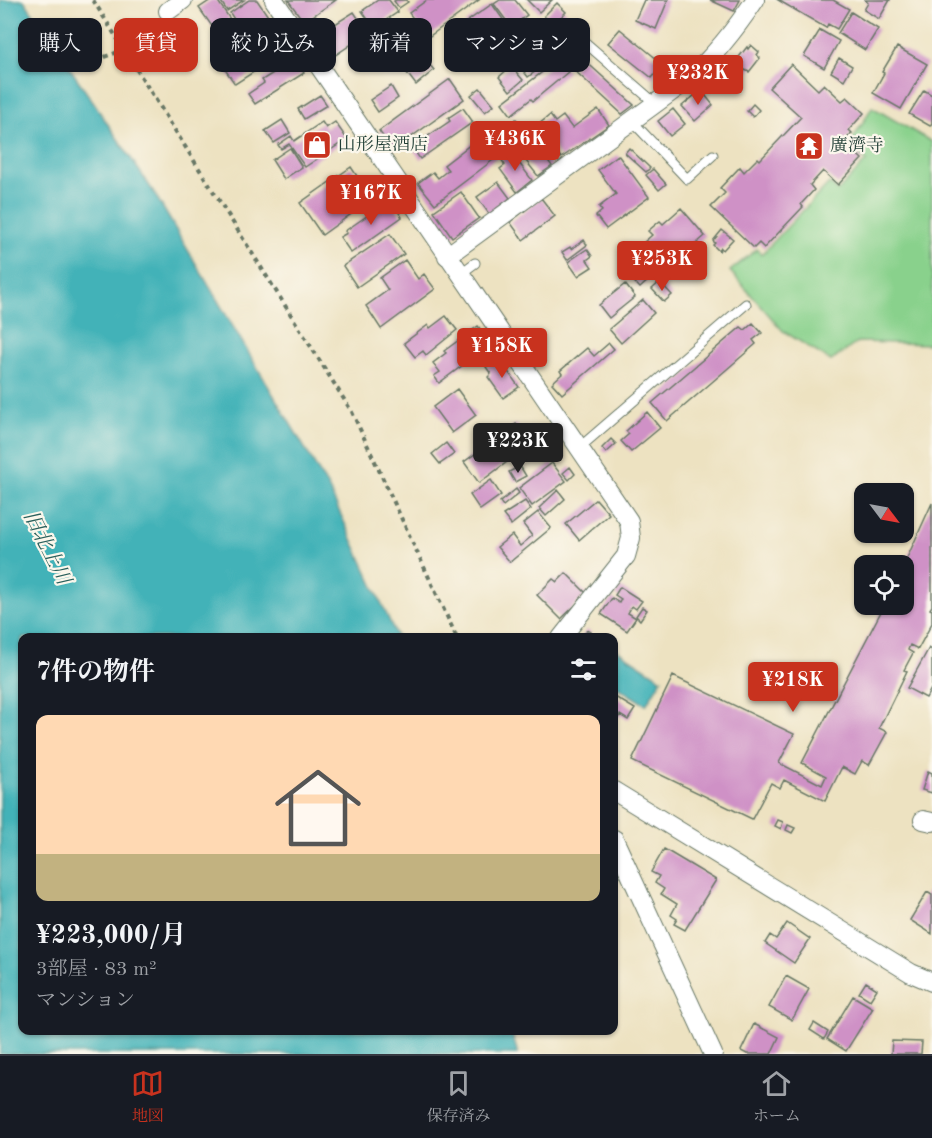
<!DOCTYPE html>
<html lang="ja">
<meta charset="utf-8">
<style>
body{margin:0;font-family:"Old Standard TT","Noto Serif JP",serif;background:#20242c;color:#f1f3f6;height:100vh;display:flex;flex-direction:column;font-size:22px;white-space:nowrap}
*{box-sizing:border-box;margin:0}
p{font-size:20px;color:#9ea1a6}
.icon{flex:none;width:33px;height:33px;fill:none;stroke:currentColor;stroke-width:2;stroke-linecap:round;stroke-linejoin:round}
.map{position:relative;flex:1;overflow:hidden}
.sheet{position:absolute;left:18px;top:633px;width:600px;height:402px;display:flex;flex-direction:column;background:#171b24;border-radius:12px;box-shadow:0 2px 4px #0004}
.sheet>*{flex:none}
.guide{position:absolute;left:18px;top:18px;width:600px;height:54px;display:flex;gap:12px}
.needle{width:39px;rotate:122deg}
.tools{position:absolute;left:854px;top:483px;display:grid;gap:12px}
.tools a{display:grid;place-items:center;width:60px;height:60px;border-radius:12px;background:#171b24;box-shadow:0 2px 4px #0004;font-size:30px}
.price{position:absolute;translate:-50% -51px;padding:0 14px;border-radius:6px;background:#c8321e;color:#fff;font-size:20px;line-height:39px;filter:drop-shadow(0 2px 3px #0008)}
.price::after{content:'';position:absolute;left:50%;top:36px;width:18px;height:14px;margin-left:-9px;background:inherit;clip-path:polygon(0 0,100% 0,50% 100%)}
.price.active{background:#222;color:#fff}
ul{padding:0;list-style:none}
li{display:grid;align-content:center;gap:12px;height:318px;padding:0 18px}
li+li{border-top:2px solid #363941}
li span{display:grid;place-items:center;height:186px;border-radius:12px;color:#555}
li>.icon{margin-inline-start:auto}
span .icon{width:108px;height:108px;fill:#fffc;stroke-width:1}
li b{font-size:26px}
h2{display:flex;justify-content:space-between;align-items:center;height:72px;padding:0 18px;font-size:26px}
.chip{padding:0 21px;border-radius:12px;background:#171b24;box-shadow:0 2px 4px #0004;font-size:21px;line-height:54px}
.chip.active{background:#c8321e;color:#fff}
.menu{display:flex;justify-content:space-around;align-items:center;height:84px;border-top:2px solid #363941;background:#171b24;font-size:16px;color:#9ea1a6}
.menu a{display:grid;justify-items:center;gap:3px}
.menu .active{color:#c8321e}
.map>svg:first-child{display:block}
.green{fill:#89d18c;stroke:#548760;stroke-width:1.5}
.water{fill:#42b2b8;stroke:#307876;stroke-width:1.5}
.building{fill:#cf91c6}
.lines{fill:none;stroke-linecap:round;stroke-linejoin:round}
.service-casing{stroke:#677765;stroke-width:11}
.minor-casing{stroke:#677765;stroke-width:20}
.path{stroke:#677765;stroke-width:4;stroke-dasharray:4.5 4.5;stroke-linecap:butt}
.service{stroke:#fff;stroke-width:9}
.minor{stroke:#fff;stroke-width:18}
.labels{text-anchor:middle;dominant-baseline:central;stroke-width:4.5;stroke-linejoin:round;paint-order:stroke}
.poi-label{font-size:18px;fill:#1f3d34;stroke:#fbf7ec;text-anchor:start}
.water-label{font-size:20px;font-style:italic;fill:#2a605c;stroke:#fbf7ec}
</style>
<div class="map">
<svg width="932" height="1054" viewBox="0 0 932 1054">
<rect width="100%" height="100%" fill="#fbf7ec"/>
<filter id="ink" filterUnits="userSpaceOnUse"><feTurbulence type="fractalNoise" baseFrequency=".0167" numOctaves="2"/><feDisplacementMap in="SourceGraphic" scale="12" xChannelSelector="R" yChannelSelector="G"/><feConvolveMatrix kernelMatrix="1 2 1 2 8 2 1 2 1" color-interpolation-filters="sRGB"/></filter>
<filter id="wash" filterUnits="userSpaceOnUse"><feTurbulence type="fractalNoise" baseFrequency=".008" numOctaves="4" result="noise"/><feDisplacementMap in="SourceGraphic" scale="24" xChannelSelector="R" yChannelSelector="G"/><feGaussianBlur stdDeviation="1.35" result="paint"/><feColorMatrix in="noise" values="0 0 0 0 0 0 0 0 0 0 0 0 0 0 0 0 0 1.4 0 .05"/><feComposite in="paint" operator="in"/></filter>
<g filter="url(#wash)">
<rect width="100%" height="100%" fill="#ede2c1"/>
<path class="green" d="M872,107L932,142V344L858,342L831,361L783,331L730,271L757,249L762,254L829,183L838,191L866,161L850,144Z"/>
<path class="water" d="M0,0H24L153,191L329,489L397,637L22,638V1030H511L518,1054H0Z
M614,648L662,679L646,705L614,685Z"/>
<g id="blocks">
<path class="building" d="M211,0H217L230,19L214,29L199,8Z
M220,0H244L227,11Z
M249,0H257L276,28L247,48L237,35L242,32L230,13Z
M288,0H336L304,22Z
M378,0H389L398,12L374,28L362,11Z
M396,0H406L408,2L399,8L394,1Z
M427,0H479L427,38L409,13Z
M500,0H515L527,15L511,27L494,4Z
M527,0H552L539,12Z
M644,0H668L656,29L635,20Z
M710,0H740L734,11Z
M778,0H833L849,9L837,29L828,24L826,28Z
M865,0H890L879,19L864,10L868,3Z
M557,3L566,12L553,25L544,16Z
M492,4L507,25L480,44L465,23Z
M354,12L368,33L331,58L316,36Z
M851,12L878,29L865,50L838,33Z
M549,26L566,48L528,77L515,60L520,57L515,51L525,44L528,48L535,42L533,38Z
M620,29L663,64L652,78L608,43Z
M820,30L839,41L824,68L804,56Z
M279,33L304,73L255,104L248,94L264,83L262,80L278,70L262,44Z
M259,45L269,62L235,84L224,68Z
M751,45L759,52L757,55L760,58L749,72L745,70L742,73L735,67L738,64L735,62L747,47L748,49Z
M897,47L927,64L901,109L873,93L884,73L882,72Z
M421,55L434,70L416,85L404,69Z
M582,58L634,105L622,114L573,69Z
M839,58L852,66L844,80L831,72Z
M558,60L568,72L533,101L531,99L511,115L502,103Z
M791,64L818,90L824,84L842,101L847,97L864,113L849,130L852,133L844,142L862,159L838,185L823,171L810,185L814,190L801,204L803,207L764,248L759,243L754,248L711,207L725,193L720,188L740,167L744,172L758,158L760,160L801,117L769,88Z
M511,66L523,80L510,91L499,77Z
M450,79L464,99L393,150L379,131Z
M391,86L398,98L378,112L370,100Z
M480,88L494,105L485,112L471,95Z
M701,90L713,105L695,121L682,106Z
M924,90L932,95V123L930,126L909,114Z
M320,95L327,105L304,119L298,109Z
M753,104L759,110L753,117L747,111Z
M463,108L473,122L420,159L412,147L450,121L448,118Z
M598,109L609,125L561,158L538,125L550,115L555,122L563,116L572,128Z
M673,109L685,124L670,136L658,121Z
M516,119L527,133L506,149L495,135Z
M282,120L290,133L274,143L265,131Z
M322,122L326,128L335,122L347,139L305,167L289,144L281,149L278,145L291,136L294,141Z
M484,134L494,148L499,144L505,151L435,204L418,183L433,172L438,178L448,170L444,165Z
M533,140L552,166L538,176L518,151Z
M290,148L302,167L284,179L272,160Z
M629,148L650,168L646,172L625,153Z
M510,151L532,180L517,192L500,169L505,165L501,159Z
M618,155L649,197L606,229L596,216L602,211L599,207L616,194L598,170Z
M351,167L365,188L358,194L365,204L322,235L300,203Z
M653,169L666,184L659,190L646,175Z
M498,182L510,198L489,214L477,197Z
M461,192L479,218L452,237L434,211Z
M541,198L555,216L523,240L510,222Z
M390,200L402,217L351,253L340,237L347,233L345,231Z
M681,208L705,236L690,249L685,243L660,264L663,267L640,288L624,271L648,249L643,243L652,235L648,231L660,221L663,224Z
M722,230L733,239L723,250L721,248L719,251L713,245L715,243L713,241Z
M390,234L404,254L357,287L343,266Z
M584,240L587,245L567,260L562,252L570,247L571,249Z
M587,249L592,256L587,260L592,267L578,276L568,262Z
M405,260L418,279L424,274L435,289L381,329L366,306L388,290L380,278Z
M660,282L672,295L664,302L652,289Z
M625,284L635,297L609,318L599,305Z
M643,300L654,313L621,343L609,329Z
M446,316L457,330L426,355L423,351L415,357L404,343L428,325L430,328Z
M753,323L762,333L753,340L756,344L667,421L652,403L741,327L745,330Z
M478,326L491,344L439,383L434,376L440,372L433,363L446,353L444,351Z
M609,343L614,349L562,394L552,383L562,374L560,371L587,348L594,356Z
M496,360L501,367L504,366L519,387L503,398L488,377L491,374L486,367Z
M457,389L476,415L452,433L433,407Z
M647,412L660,428L631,452L621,441L629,434L626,431Z
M516,424L531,444L479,483L464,462Z
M611,439L616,444L606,453L602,448Z
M446,443L454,454L440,464L432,454Z
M552,463L566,481L532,506L519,488Z
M520,466L526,476L515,482L509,472Z
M570,467L575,474L569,480L563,473Z
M491,480L501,495L480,510L470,495Z
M516,489L519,493L503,506L500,502Z
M558,490L565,499L546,516L539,508Z
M596,499L609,514L579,540L566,524Z
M525,501L531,509L511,525L503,515Z
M932,503V606L930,609L932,610V623L918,649L910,645L908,650L913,653L904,670L907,671L879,728L887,732L869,765L862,761L855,774L842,767L825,801L784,780L780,788L771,783L752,819L632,761L673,676L794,734L779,763L822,785L826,776L802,763L885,604H903V567Z
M538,512L551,528L510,562L497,547L512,535L520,546L532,536L523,524Z
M566,573L587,594L561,619L537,595L553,579L557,582Z
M620,587L642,601L636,609L632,606L628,613L636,618L627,631L601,614L612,598L619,603L621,599L615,595Z
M642,607L647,610L640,620L636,616Z
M587,630L591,632L587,638H581Z
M929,648L932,650V687L926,698L907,688Z
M615,697L635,709L628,720L620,715L618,718L614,715V700Z
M928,771L932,773V793L922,790Z
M778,820L783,822L781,829L775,826Z
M788,825L795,828L792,833L786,830Z
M664,849L716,880L685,930L674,924L677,919L671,915L677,904L661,894L664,889L655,883L659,876L651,872Z
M927,892L932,895V934L910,920Z
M787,923L810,939L794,963L765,943L770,935L776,939Z
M786,976L809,989L792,1020L769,1007Z
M866,982L877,989L870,1000L859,993Z
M853,996L873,1008L846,1051L827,1039Z
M814,1023L828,1032L824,1039L810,1030Z
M754,1024L779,1037L771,1054H747L741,1051Z
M892,1041L922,1042L921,1054H891Z"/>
</g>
</g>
<g filter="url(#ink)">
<use href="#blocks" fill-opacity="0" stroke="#677765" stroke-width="1.5"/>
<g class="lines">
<g class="service-casing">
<path id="service" d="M565,25L656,104
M632,121L687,179L713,155
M460,274L475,263
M579,448L746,304"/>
</g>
<g class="minor-casing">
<path id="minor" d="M274,0L629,521L631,538L626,556L561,638
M168,11L183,0
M447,256L689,79C715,55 735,30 755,0
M614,791L911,973L932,982
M923,820L932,822
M614,839L713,1054"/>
</g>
<path class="path" d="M93,0L352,412L457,638
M79,66L124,50L155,23"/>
<use href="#service" class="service"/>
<use href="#minor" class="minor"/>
</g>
</g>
<defs>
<g id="shop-square" transform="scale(1.5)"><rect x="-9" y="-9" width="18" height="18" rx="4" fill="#c8321e" stroke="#fbf7ec"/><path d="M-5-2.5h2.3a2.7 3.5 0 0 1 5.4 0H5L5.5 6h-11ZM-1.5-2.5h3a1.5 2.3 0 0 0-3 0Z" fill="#fff"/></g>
<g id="temple-square" transform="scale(1.5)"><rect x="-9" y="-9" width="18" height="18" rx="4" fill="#c8321e" stroke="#fbf7ec"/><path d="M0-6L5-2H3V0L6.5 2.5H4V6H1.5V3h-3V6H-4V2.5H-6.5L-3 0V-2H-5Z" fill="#fff"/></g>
</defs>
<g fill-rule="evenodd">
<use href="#shop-square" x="317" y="145"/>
<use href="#temple-square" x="809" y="146"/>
</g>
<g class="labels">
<g class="poi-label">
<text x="338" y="145">山形屋酒店</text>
<text x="830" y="146">廣濟寺</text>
</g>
<g class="water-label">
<text transform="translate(46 548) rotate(63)">旧北上川</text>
</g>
</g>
</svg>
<div class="tools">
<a><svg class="needle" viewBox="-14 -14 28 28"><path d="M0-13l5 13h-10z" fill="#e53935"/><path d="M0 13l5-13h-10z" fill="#9ea1a6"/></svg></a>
<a><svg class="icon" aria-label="locate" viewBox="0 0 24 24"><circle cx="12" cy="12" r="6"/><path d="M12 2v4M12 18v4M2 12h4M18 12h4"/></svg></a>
</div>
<b class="price" style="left:698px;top:106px">¥232K</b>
<b class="price" style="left:515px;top:172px">¥436K</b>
<b class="price" style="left:371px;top:226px">¥167K</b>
<b class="price" style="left:662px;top:292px">¥253K</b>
<b class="price" style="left:502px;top:379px">¥158K</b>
<b class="price active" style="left:518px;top:474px">¥223K</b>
<b class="price" style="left:793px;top:713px">¥218K</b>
<div class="guide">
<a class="chip">購入</a>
<a class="chip active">賃貸</a>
<a class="chip">絞り込み</a>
<a class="chip">新着</a>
<a class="chip">マンション</a>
</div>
<section class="sheet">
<h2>7件の物件<svg class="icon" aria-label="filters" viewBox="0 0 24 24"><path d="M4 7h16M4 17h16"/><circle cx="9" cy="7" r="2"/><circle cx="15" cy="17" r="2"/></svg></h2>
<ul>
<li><span style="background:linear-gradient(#ffd9b3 75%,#c2b280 0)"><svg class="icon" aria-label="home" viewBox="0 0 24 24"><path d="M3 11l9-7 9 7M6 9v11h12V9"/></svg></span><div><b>¥223,000/月</b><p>3部屋 · 83 m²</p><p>マンション</p></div></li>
</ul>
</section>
</div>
<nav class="menu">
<a class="active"><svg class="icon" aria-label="map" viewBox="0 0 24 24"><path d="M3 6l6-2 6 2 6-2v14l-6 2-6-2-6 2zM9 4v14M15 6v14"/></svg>地図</a>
<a><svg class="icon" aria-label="saved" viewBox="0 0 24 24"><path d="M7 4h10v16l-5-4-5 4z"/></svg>保存済み</a>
<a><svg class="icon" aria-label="home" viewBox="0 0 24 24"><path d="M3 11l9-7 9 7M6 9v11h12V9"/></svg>ホーム</a>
</nav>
